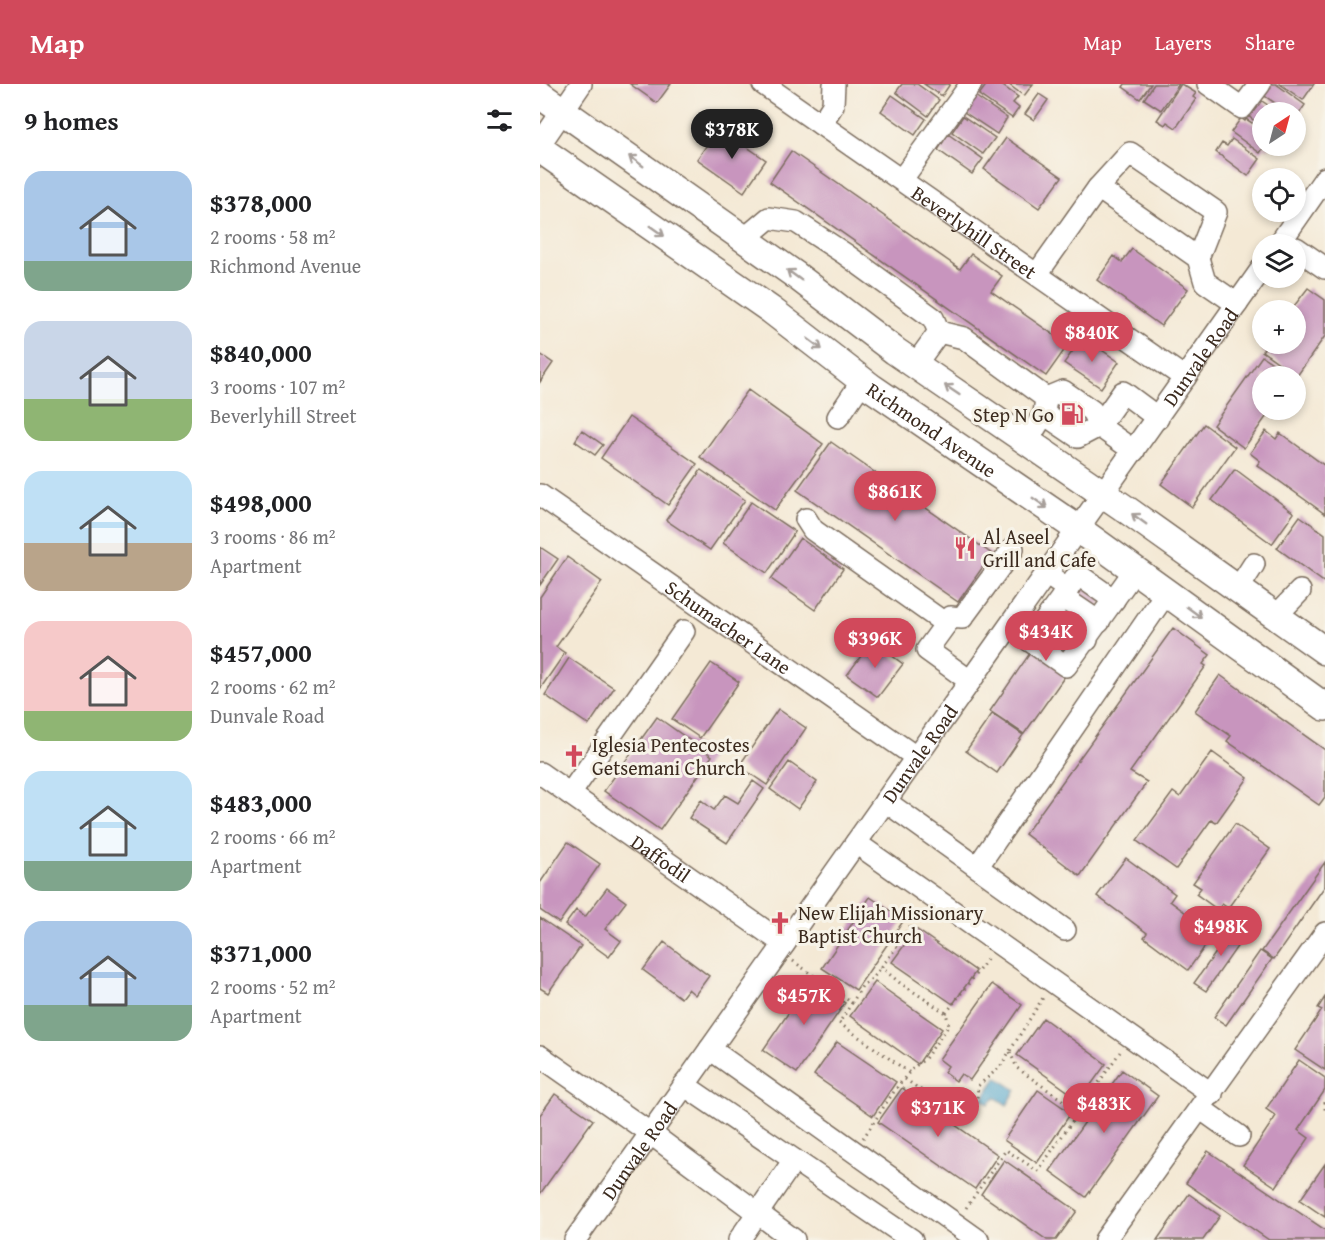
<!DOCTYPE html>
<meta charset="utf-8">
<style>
body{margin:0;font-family:"Gentium Book Plus",serif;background:#f2f2f2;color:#202124;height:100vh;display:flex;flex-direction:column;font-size:22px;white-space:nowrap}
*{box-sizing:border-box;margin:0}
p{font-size:20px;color:#757577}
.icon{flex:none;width:33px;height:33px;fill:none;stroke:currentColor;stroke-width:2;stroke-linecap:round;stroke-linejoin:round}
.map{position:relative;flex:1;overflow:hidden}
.drawer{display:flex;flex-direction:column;background:#fff;width:540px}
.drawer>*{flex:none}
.needle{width:39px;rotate:36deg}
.buttons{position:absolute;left:712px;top:18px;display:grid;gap:12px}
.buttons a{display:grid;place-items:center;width:54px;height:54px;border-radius:50%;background:#fff;box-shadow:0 3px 9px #0003;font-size:30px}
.price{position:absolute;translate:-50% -51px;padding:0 14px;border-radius:21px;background:#d1495b;color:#fff;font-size:20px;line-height:39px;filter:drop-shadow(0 2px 3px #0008)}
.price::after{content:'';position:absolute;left:50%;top:36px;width:18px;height:14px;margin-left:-9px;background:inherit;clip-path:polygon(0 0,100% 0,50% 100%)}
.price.active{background:#222;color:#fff}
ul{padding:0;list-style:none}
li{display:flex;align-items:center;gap:18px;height:150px;padding:0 24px}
li span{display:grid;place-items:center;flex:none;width:168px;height:120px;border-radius:18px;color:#555}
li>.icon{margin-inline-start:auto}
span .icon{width:72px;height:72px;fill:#fffc;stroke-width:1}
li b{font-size:26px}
h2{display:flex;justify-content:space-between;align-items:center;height:72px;padding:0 24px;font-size:26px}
header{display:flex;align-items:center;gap:36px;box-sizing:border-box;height:84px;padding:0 30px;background:#d1495b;color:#fff}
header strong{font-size:28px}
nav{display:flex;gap:33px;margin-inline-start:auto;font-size:21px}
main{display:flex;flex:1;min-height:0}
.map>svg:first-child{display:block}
.water{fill:#50a4cc;stroke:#466775;stroke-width:1.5}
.building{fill:#c895be}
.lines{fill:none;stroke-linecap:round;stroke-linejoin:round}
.minor-casing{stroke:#7c6d5e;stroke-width:24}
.major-casing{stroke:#7c6d5e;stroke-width:30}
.path{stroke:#7c6d5e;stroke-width:3;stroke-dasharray:1.5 4.5;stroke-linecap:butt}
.minor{stroke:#fff;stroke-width:21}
.major{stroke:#fff;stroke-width:27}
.oneway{stroke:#a79f9a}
.labels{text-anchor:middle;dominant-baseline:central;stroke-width:6;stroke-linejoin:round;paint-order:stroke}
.street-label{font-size:20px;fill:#3b2a1e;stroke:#f7f3e8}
.poi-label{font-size:20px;fill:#3b2a1e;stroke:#f7f3e8;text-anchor:start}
</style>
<header>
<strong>Map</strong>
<nav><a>Map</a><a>Layers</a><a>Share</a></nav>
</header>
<main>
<section class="drawer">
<h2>9 homes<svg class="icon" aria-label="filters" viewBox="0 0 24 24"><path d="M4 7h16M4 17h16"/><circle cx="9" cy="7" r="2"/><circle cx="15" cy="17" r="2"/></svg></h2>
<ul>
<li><span style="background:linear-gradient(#a9c7e8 75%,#7fa58c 0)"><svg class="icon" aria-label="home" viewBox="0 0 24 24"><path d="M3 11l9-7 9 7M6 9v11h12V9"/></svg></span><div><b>$378,000</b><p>2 rooms · 58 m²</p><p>Richmond Avenue</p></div></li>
<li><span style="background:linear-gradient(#c9d6e8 65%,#8fb573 0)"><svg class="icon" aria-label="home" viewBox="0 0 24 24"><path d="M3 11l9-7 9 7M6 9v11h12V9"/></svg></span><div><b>$840,000</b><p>3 rooms · 107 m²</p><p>Beverlyhill Street</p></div></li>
<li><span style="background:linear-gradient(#bfe0f5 60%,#b9a48a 0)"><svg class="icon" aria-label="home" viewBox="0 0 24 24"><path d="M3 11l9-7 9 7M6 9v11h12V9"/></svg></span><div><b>$498,000</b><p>3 rooms · 86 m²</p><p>Apartment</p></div></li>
<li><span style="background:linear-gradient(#f6c9c9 75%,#8fb573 0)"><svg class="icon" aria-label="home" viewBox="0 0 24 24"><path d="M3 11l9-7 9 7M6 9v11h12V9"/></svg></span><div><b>$457,000</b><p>2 rooms · 62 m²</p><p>Dunvale Road</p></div></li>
<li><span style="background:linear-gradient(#bfe0f5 75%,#7fa58c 0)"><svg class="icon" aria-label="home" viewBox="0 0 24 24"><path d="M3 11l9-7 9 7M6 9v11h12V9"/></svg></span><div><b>$483,000</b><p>2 rooms · 66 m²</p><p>Apartment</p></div></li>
<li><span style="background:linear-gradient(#a9c7e8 70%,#7fa58c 0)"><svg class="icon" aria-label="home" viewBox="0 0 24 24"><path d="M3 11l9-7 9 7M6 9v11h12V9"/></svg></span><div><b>$371,000</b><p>2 rooms · 52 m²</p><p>Apartment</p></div></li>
</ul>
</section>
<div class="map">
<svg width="785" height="1156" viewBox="0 0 785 1156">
<rect width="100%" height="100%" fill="#f7f3e8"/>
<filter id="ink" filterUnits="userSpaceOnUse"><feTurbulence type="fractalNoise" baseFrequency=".0167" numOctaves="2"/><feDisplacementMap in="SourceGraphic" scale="12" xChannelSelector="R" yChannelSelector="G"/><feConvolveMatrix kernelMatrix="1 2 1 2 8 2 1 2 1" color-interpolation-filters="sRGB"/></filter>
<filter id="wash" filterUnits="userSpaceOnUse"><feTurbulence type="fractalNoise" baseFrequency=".008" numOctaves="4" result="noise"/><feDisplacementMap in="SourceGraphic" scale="24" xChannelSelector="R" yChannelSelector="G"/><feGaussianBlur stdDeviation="1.35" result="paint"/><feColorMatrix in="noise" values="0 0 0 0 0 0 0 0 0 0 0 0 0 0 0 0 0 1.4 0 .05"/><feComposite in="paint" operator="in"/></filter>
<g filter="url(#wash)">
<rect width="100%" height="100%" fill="#f4e9d5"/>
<path class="water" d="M457,993L476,1006L467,1021L455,1013L449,1020L442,1015Z"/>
<g id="blocks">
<path class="building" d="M90,0H131L117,19Z
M362,0H377L399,16L388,32L356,8Z
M384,0H410L402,12Z
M447,0H460L478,13L473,19L479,24L472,34L439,11Z
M468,0H493L484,12Z
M585,0H611L600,15L583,3Z
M614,0H639L621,26L604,15Z
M641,0L656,9L653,13L656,15L636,44L627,38L625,41L617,36Z
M725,0H736L765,21L756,34V28H748L719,8Z
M740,0H774L763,16Z
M499,10L508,16L494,36L485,30Z
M352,11L386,35L375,51L341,27Z
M435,12L467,34L457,50L424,28Z
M716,13L738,28H723V43L704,29Z
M423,32L455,54L443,70L412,48Z
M701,34L705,37L706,35L723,46V62H730L728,65L724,63L720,69L691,48Z
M179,44L226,76L204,108L157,75Z
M408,50L443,75L432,90L398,66Z
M466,54L522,93L499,124L444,85Z
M692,55L720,75L708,92L676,68L682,59L687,62Z
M251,67L420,185L431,170L462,192L451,207L528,261L506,292L230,98Z
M592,165L648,205L621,242L557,196L574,172L582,178Z
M768,204L785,216V252L757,292L722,267L728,260H756V226H751Z
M543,253L579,278L561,304L524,279Z
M0,270L13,279L0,298Z
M722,272L751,292H723V326H731L704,364L673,341Z
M208,306L283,360L235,426L160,373Z
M524,316L548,333L540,344L516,328Z
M89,333L157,380L128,421L61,374Z
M664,340L695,363L652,423L621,400Z
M42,346L63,361L55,371L35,357Z
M726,347L736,355L740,349L785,382V430L717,381L720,377L710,369Z
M291,358L452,470L418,518L257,406Z
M695,385L754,429L732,460L672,416Z
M161,386L205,416L170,466L126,436Z
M211,418L255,448L227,489L183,459Z
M760,432L785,450V499L737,464Z
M260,454L303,485L275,526L231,495Z
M0,463L18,475L0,501Z
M27,473L62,498L16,563L25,569L0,605V513Z
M540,497L564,514L526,569L522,567L525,592L484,650L450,627Z
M633,544L670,571L663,580L666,582L590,688L607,698L540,792L485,750Z
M332,557L363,580L338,613L307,591Z
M29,574L74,604L49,641L5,611Z
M171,579L199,598L160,654L132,635Z
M680,591L785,666V713L779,721L687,657L691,652L655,627Z
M238,625L266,644L227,701L199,682Z
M452,630L483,651L457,689L426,667Z
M117,633L172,672L120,746L64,707Z
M672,668L708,694L676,739L671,736L636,785L597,757L633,708L640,713Z
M249,678L277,698L258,725L230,705Z
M213,697L224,705L187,759L149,734L161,716L174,726L185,711L198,719Z
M695,740L730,765L688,824L682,820L678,826L656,810L661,804L653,799Z
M28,758L60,780L19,839L0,826V799Z
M586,774L635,810L630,817L674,850L648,886L604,853L607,849L557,812Z
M785,778V802L734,875L722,867Z
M67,804L86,818L65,845L81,857L69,873L25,841L36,826L45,833Z
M330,813L364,836L316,906L282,884Z
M0,834L41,862L8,909L0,904Z
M697,839L708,847L666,907L654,899Z
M376,845L436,887L413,920L352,878Z
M124,858L169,892L155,911L148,905L141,914L103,886Z
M720,867L732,875L686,941L674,933Z
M271,896L305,919L257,989L223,966Z
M335,898L402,945L378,980L310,932Z
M452,900L482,921L430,996L421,990L416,997L404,988L408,982L399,975Z
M785,913V986L755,966L782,926L778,924Z
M503,934L566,980L540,1016L477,971Z
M297,958L356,998L333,1032L274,991Z
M759,976L785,994V1006L758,1046L769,1054L736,1103L703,1081L736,1032L726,1025Z
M582,986L618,1012L546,1113L510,1087Z
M362,1004L458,1071L435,1105L338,1038Z
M498,1006L531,1029L497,1079L464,1056Z
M15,1010L53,1036L0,1110V1031Z
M668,1067L785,1146V1156H729L646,1099Z
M464,1076L537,1127L516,1156H507L441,1110Z
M785,1080V1133L760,1116Z
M649,1110L680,1132L663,1156H617Z"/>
</g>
</g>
<g filter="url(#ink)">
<use href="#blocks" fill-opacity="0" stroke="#7c6d5e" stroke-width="1.5"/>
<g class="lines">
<g class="minor-casing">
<g id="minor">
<path id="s1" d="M223,0L645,294"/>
<path d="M668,0L702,24L720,0"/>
<path d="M281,40L293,21L294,0"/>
<path d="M0,60L41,0"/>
<path d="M362,95L431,0"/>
<path d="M558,104L590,69L676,128L658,174"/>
<path d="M204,155L229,134L256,138L305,170L393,234L399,248L375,281"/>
<path d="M739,160L785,94"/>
<path d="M756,164L785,184"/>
<path d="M497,190L558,104L658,174L665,198L697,220"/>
<path d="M399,248L424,254L506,314L504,330L487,357"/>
<path d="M504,330L538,353L559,342L552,327L523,307L506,314"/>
<path d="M298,333L323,296"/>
<path d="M594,367L559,342L583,308L618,334"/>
<path id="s2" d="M0,411L376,673"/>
<path d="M266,435L273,446L406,540"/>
<path d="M506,490L528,505L490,557L526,582L595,486"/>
<path d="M528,505L535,494L540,492L574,516"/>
<path d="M698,505L714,480"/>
<path d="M522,513L559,538"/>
<path d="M509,531L547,556"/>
<path d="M736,532L760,507"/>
<path d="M430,597L387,566L411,533L422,534L473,465"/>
<path id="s3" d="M0,689L244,860"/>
<path d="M30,710L144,547"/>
<path d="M345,717L525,846"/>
<path d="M316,759L672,1010"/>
<path d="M438,782L626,509"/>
<path d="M170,965L438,1156"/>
<path d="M0,972L110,1049L254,1156"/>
<path d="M144,1001L372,1156"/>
<path d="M661,1025L699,1052"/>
<path id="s4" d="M35,1156L723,183"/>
<path d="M199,1156L254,1076"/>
<path d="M565,1156L785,849"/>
</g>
</g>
<g class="major-casing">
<g id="major">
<path d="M0,11L254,190L355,267L587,426L785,567"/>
<path id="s5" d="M0,65L231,226L332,304L538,445L785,623"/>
</g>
</g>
<path class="path" d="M253,877L312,919L322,902L333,894L356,864L380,826
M312,919L299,939L370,989
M406,929L449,873
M470,968L477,984L539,1028
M365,995L422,1035L437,1014L438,1002L460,983L504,912
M785,1018V1026
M323,1054C338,1034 363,987 384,976L409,941L406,929L360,899L341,883
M426,1124L466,1066L498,1087L580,968"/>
<use href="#minor" class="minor"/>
<use href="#major" class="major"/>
</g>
<defs><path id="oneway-shaft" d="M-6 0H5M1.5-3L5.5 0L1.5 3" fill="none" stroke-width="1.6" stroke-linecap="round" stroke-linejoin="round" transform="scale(1.5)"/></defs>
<g class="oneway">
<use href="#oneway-shaft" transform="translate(96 77) rotate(-144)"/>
<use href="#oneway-shaft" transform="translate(117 147) rotate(35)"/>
<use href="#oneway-shaft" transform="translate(254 191) rotate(-144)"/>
<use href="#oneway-shaft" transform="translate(275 260) rotate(37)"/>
<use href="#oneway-shaft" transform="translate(412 306) rotate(-146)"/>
<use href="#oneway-shaft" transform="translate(500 419) rotate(35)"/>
<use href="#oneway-shaft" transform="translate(599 435) rotate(-144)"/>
<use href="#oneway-shaft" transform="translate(654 528) rotate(36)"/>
</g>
</g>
<defs>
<g id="fuel-bare" transform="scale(1.8)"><path d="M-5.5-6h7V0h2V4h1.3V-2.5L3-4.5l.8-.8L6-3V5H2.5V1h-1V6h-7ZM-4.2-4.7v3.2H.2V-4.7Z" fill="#d1495b" stroke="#f7f3e8" stroke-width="2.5" paint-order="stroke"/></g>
<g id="restaurant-bare" transform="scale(1.8)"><path d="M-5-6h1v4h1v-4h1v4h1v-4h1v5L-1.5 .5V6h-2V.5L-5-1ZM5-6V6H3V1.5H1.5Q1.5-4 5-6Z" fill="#d1495b" stroke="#f7f3e8" stroke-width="2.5" paint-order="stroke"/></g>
<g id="church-bare" transform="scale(1.8)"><path d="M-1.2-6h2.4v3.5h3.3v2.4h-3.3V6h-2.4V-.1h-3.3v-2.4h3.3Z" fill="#d1495b" stroke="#f7f3e8" stroke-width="2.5" paint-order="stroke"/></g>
</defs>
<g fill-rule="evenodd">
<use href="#fuel-bare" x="532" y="330"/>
<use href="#restaurant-bare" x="425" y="464"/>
<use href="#church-bare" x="34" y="672"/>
<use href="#church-bare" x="240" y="839"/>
</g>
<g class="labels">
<g class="street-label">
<text stroke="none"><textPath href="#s1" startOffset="258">Beverlyhill Street</textPath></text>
<text stroke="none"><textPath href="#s4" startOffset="1082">Dunvale Road</textPath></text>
<text stroke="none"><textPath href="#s5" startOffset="482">Richmond Avenue</textPath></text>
<text stroke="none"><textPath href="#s2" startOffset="230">Schumacher Lane</textPath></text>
<text stroke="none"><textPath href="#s4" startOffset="596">Dunvale Road</textPath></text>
<text stroke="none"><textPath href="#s3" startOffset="148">Daffodil</textPath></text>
<text stroke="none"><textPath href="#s4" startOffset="110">Dunvale Road</textPath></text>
</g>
<g class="poi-label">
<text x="514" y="330" text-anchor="end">Step N Go</text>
<text x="443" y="452">Al Aseel<tspan x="443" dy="23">Grill and Cafe</tspan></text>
<text x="52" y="660">Iglesia Pentecostes<tspan x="52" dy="23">Getsemani Church</tspan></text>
<text x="258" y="828">New Elijah Missionary<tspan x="258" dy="23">Baptist Church</tspan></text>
</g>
</g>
</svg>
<div class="buttons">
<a><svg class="needle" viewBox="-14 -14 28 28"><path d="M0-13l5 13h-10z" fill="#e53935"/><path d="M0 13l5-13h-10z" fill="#757577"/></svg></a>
<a><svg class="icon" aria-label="locate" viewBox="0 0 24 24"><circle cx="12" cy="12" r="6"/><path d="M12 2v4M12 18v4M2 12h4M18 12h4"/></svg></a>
<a><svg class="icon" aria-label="layers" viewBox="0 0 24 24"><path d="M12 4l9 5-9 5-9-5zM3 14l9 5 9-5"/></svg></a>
<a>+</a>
<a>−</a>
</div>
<b class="price active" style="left:192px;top:76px">$378K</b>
<b class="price" style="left:552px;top:279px">$840K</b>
<b class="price" style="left:355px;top:438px">$861K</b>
<b class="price" style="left:506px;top:578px">$434K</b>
<b class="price" style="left:335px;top:585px">$396K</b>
<b class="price" style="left:681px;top:873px">$498K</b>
<b class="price" style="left:264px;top:942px">$457K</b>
<b class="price" style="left:564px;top:1050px">$483K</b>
<b class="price" style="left:398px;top:1054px">$371K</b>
</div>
</main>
